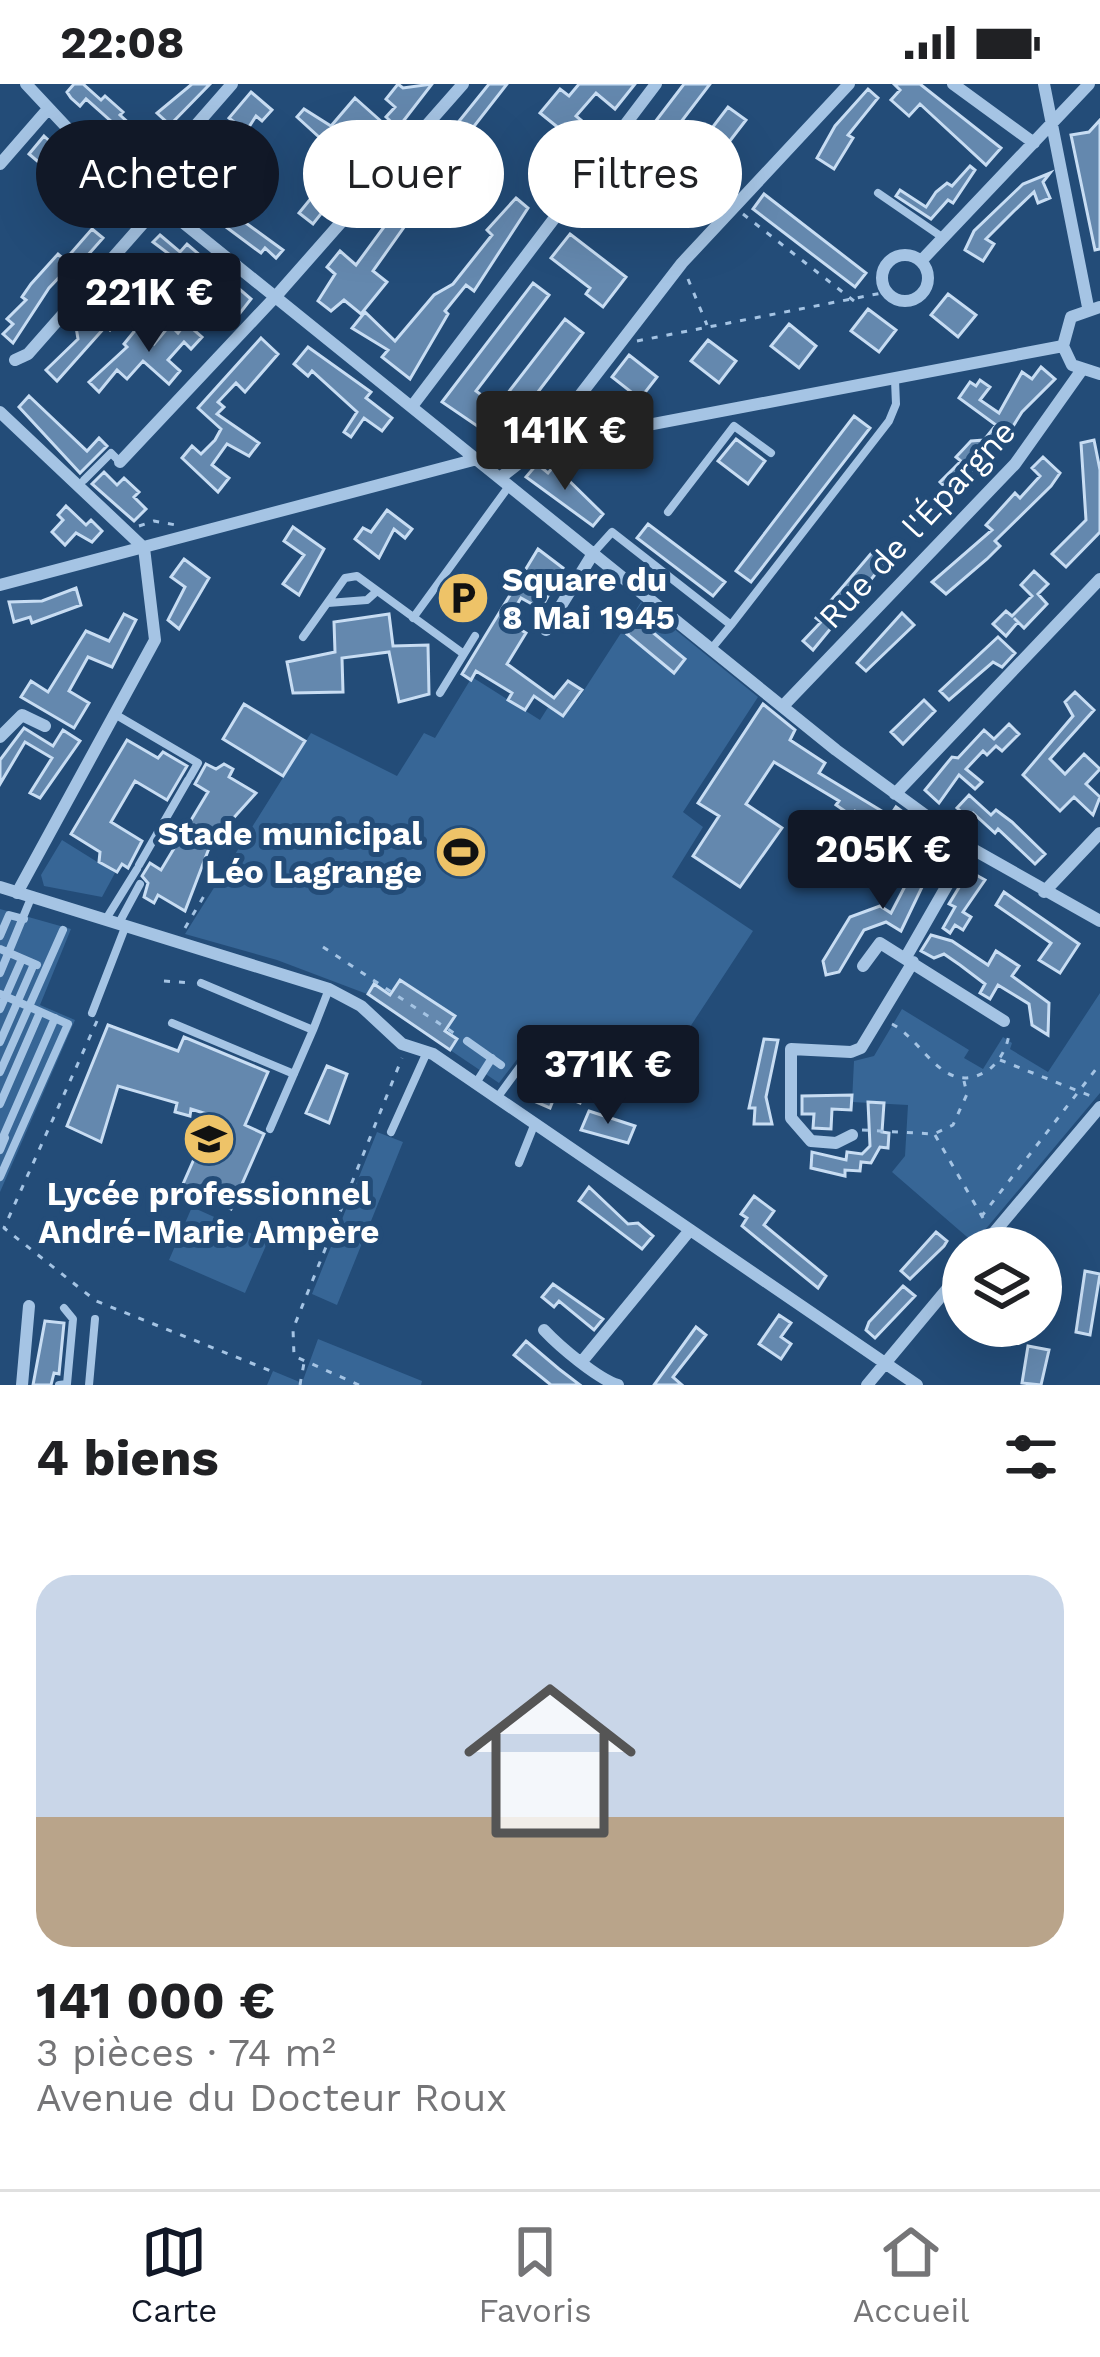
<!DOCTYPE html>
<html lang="fr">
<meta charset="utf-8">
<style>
body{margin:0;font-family:"Work Sans",sans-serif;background:#f2f2f2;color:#202124;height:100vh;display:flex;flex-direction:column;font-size:45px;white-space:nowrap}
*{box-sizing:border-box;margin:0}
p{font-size:39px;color:#757577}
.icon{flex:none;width:66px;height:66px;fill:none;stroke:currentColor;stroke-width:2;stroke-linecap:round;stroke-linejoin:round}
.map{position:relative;height:1301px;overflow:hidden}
.sheet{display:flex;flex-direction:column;background:#fff;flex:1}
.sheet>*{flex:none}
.top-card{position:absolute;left:36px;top:36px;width:1029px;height:108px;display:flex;gap:24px}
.tools{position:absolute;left:942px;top:1143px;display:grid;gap:24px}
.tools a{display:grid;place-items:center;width:120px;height:120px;border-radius:50%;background:#fff;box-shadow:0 12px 48px #0002;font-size:60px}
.price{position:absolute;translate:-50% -102px;padding:0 27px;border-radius:12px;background:#111827;color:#fff;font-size:39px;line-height:78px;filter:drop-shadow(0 3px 6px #0008)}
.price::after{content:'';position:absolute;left:50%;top:72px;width:36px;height:27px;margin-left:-18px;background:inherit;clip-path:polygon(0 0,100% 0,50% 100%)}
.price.on{background:#222;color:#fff}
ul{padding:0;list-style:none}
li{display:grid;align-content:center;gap:24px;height:636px;padding:0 36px}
li span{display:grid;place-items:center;height:372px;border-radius:36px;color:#555}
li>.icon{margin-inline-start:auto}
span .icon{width:216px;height:216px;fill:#fffc;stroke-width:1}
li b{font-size:51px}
h2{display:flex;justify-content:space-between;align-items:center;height:144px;padding:0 36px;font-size:51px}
.pill{padding:0 42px;border-radius:54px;background:#fff;box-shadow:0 12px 48px #0002;font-size:42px;line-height:108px}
.pill.on{background:#111827;color:#fff}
.status{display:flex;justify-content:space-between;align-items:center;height:84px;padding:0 60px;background:#fff;direction:ltr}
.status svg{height:33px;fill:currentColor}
.dock{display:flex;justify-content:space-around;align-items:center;height:168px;border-top:3px solid #e0e0e0;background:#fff;font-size:33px;color:#757577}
.dock a{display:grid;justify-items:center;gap:6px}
.dock .on{color:#111827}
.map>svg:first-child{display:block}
.green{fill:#376696}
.building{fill:#6488ae;stroke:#c8ddf3;stroke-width:3}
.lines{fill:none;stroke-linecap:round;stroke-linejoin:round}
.path{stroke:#a5c4e4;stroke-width:3;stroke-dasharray:6 9;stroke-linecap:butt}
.lane{stroke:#a5c4e4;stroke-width:8}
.street{stroke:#a5c4e4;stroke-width:12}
.labels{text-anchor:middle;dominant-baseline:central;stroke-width:10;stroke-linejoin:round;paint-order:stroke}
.street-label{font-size:33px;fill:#fff;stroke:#234c78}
.poi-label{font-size:33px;font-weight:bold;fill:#fff;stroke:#234c78;text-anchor:start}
</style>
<div class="status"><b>22:08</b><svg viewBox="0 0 49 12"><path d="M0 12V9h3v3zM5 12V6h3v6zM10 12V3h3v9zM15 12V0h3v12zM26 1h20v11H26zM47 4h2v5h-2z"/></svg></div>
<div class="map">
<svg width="1100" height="1301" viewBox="0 0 1100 1301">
<rect width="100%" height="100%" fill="#234c78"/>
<path class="green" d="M641,518L758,613L683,728L703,743L672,793L753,847L646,1010L534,953L499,999L367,910L277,876L185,850L311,649L397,692L424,649L435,654L472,593L540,636L559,606L577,617Z
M62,756L115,789L102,813L44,802L41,791Z
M0,825L71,845L40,921L75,936L0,1108Z
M1100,909V1009L974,1159L892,1088L905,1072L908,1021L852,1018L854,977L874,972L902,925L969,966L964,974L983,985L1003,953L1012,959L1010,965L1048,988Z
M377,1048L403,1058L337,1221L312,1210Z
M192,1123L268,1157L245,1209L169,1176Z
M318,1255L422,1297L421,1301H267L273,1287L302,1299Z"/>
<path class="building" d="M74,0H83L101,16L105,12L123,28L120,31L133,43L128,49L147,65L137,77L108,46L113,39L86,15L80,22L71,14L67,8Z
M192,0H210L170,41L157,29Z
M398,0L403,4L432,0L398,44L386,33L395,23L386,15Z
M489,0H507L443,82L452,89L441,102L436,98L373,187L387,198L361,230L344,216L331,227L318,217L335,190L327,183L340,167L356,181L384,143L379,140L435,76V67Z
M579,0H635L615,25L596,9L576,32L588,42L576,58L540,29L560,5L569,12Z
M684,0H710L648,81L670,99L728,23L746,36L669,136L613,93Z
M894,0H920L1001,64L986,81L920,20L909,32L891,16L900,6Z
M868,5L878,14L848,51L853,54L834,85L817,74L835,42Z
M251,8L272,26L262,37L256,32L235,65L221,53L234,38L229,34Z
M355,14L383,39L370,53L374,57L362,71L365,74L313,140L299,129L343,75L297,33L304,25L331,42Z
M1100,36V165L1095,166L1071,51L1089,48Z
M44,52L55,62L50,67L74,89L77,85L114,121L119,116L130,125L119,139L80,109L60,97L55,103L43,92L48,86L29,70Z
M970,82L975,86L953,119L948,116L931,135L896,112L900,106L926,123L936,108L947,99L952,102Z
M1050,89L1043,98L1050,114L1038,119L1034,108L1014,127L986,155L994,160L983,177L965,166L974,147L1023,100Z
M764,110L866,189L855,203L753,125Z
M516,114L528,124L474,207L466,201L445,227L448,230L410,295L382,273L388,266L352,244L365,228L395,257L434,211L453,200L492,151L487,146Z
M232,129L283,166L276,174L265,164L261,169L222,140Z
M92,145L103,154L72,189L67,185L49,204L13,259L3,250L13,240L7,235L26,216L22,213L31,200L58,170L65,176Z
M570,150L626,193L603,223L586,210L590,204L551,174Z
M160,151L180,168L187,160L251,215L240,229L216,220L220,215L198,192L153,158Z
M142,172L170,198L161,209L146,196L132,212L113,196Z
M533,199L549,211L476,307L497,323L565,235L583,249L509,346L489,350L442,318Z
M948,210L976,231L958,253L931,231Z
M130,213L140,222L126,237L122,233L110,246L106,242L57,297L46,286L78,255L76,243L87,231L94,235L108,218L117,227Z
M868,225L896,246L879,268L851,247Z
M186,239L202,253L191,265L184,258L168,276L180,287L169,300L143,277L127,295L117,286L99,308L89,298L127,263L124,260L137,244L154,260L170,241L178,249Z
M789,240L816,262L799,284L771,262Z
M261,254L278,270L245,308L236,299L218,318L224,323L217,330L259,359L249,372L227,360L212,381L229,394L218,408L182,374L192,362L201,370L215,356L221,345L198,324Z
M708,256L736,277L719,299L691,277Z
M308,263L371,308L366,314L392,334L382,347L364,334L351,353L344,348L357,328L312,287L308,292L294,280Z
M629,271L657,293L640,315L612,293Z
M1041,283L1055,295L1022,328L998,366L993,363L952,410L940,398L961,377L956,373L971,357L984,356L996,341L959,314L970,298L976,302L980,296L990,303L980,316L999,329L1022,288L1032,295Z
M29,312L87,367L99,354L107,362L80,389L19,323Z
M854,332L870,344L751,498L736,487Z
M736,355L765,377L748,400L718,377Z
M1094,356L1100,386V448L1066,483L1052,470L1086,436L1081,359Z
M1043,373L1060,389L1051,402L995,457L1000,462L987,475L946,510L932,498L992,446L986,441L1015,409L1020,414L1040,392L1032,384Z
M537,380L548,389L554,382L603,430L593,442L526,393Z
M104,388L117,401L124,394L139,408L134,413L146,425L134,437L92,400Z
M66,422L86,441L91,436L102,447L92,458L76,449L65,461L52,448L63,436L58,431Z
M387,426L412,445L405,454L394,445L379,474L355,455L363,444L371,448Z
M648,440L725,498L713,512L637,454Z
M293,443L324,465L299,511L283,500L304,471L284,457Z
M538,465L563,484L541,525L521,514L507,537L526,549L507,580L554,614L568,597L582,606L563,632L534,612L525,626L508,616L512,609L476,587L471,596L462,590Z
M875,465L887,476L813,566L803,557L821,538L816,534Z
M184,475L209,494L179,545L168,536L185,503L171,493Z
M1034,487L1048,500L1038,510L1047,520L1024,544L1014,534L1018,538L1006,552L993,540L1006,527L1012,532L1032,512L1021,501Z
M76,504L81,521L32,539L30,533L14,538L9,518L42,517Z
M902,529L914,541L866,587L857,579Z
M124,530L136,536L112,583L88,573L69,607L89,619L74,644L21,613L31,597L48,608L86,547L109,557Z
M389,530L393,562L428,561L429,610L399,618L389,568L342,574L343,608L293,609L287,578L335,568L334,538Z
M639,537L685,575L674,589L627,550Z
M998,553L1015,569L1002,583L993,578L949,616L940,607Z
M1075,608L1094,626L1050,675L1065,690L1084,670L1100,685L1086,700L1100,713L1093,731L1074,713L1060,727L1023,691L1073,632L1065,618Z
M924,616L935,627L903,660L891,648Z
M244,620L305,657L283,692L223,655Z
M763,620L795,646L790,656L825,679L819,689L890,732L896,723L922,742L897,771L875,757L882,745L855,727L852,732L836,721L839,717L774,678L746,720L782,744L740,803L693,772L719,732L698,719Z
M1009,640L1019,650L1002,667L996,662L987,671L983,667L966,685L982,698L975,705L959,691L939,719L925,706L952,673L958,674L984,646L994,655Z
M24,644L53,662L63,646L80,657L40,714L30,709L52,674L25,658L0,700V676Z
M127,656L158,674L163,668L187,682L167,716L135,697L111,738L142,757L128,784L122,780L117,788L99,778L100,768L71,750Z
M206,680L216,685L224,680L233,685L229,693L256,709L211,759L185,827L158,811L154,819L144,813L148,799L142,792L150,779L161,786L208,708L195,700Z
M969,711L991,731L996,726L1012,738L1045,770L1035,780L998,745L995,749L973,729L968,734L957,724Z
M927,760L946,772L922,803L901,847L886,838L864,846L839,888L826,891L823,877L850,833L880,822L891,829Z
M969,787L985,796L963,828L971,833L963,846L955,841L950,849L943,844L955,823L949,820Z
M1004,808L1079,860L1060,889L1039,876L1051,859L996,821Z
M931,851L952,857L988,881L996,867L1019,882L1012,892L1049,919L1048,951L1032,941L1029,920L998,901L990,915L980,909L985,900L960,881L944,870L934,874L921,867Z
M400,896L455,932L445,947L457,955L450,966L368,910L374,900L390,911Z
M108,941L178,967L184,953L268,988L245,1041L264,1050L231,1125L183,1100L213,1032L191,1025L190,1032L175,1028L177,1019L118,1002L101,1058L67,1042Z
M577,947L586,954L563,994L586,1004L580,1019L556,1009L550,1024L522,1012L530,993L544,999L557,968L562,970Z
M764,955L778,956L766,1013L772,1040H754L755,1024H749Z
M327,982L347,990L329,1039L306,1029Z
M852,1011L851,1026L832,1025L831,1045L813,1044L814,1030H802V1012Z
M868,1018L884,1019L882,1048L889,1049L888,1064L880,1063L871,1079L861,1078L860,1087L845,1086V1092L811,1084L812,1068L846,1076L847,1068L862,1070L870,1062Z
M589,1027L635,1042L628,1059L581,1046Z
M589,1103L628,1140L638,1139L653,1152L642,1165L579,1117Z
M754,1112L774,1127L764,1141L826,1192L818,1204L742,1142L747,1134L741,1130Z
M936,1148L947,1157L944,1162L910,1195L901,1187Z
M1085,1187L1100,1190L1090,1251L1076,1248Z
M553,1200L603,1235L594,1246L559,1217L554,1223L542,1213Z
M903,1202L915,1212L875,1254L866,1246L869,1238Z
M779,1231L791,1239L781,1253L791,1260L781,1275L759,1260Z
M45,1237L64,1239L59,1290L54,1289L51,1301H33Z
M696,1243L706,1251L673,1293L682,1301H654Z
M526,1257L559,1285L580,1301H551L514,1271Z
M1028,1262L1049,1266L1041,1301L1022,1299Z"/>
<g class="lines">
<path class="path" d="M743,130L854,217
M688,195L707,241
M637,257L887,208
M139,442L154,437L176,441
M185,844L204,812
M323,863L460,953
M164,897L192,899
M97,937L4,1144L96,1217L276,1289
M892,940C924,957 943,1012 985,988C998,981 1008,963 1009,949
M1000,976L1091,1012
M862,1046L934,1050L953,1041L967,1010L964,997
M935,1051L987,1141
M981,1133L1100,980
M300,1301L304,1279
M359,1301L294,1272L293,1245L402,974"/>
<path class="lane" d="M878,109L942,153
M84,396L111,369L120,378
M668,428L734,342L771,369
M594,468L612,448L731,541L712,564
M328,519L367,516L377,507
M413,534L509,402
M731,541L889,337L896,320L895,296
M303,553L345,494L357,492L461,568
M440,609L475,552
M118,632L198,679L190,693
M139,781L188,696
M106,835L137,785
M119,839L140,800
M0,852L9,831L24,835
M0,865L37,881
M0,889L31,814
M201,899L313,946L329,905
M0,910L68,940L0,1093
M0,925L22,875
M92,929L126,841
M172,939L294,990
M467,957L501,981
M0,958L34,880
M0,988L63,846
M476,999L492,974
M497,1014L536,961
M0,1020L40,928
M270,1045L313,946
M391,1048L427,968
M3,1053L55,934
M0,1066L5,1054
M519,1079L535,1039
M59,1301L67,1300L73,1235L64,1224
M89,1301L95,1235"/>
<path class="street" d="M26,0L71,48L836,666L969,763L1100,837
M953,0L1034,59
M1044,0L1088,223
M0,80L48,25
M141,104L232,0
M882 194a23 23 0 1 1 46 0a23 23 0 1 1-46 0Z
M921,177L1089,0
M1100,223L1071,233L1063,262L1072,281L1100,290
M15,276L28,270L161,119
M413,321L656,0
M0,328L144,464
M565,359L564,332L682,179L849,0
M120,378L277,211L463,0
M501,393L536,366
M0,501L496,370L1063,262
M546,546L594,468
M783,622L1015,380L1081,287
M0,653L22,631L45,642
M895,710L1100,495
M0,803L329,905L361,922L402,960L433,970L917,1301
M1044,808L1100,749
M17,809L155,556L144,464
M906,873L969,763
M863,882L880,859L1004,937
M852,1051L836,1059L811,1057L791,1034V965L851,968L861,964L913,878
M981,1164L1100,1023
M544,1246C560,1263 598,1295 618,1301
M584,1275L690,1146
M22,1301L29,1222
M867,1301L963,1186"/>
</g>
<defs>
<g id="parking-disc" transform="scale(2.7)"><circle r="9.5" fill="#eec368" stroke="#234c78"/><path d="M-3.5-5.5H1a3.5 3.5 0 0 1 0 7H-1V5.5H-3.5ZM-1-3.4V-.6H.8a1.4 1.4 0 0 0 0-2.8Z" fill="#111"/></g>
<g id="stadium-disc" transform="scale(2.7)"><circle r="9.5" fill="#eec368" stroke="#234c78"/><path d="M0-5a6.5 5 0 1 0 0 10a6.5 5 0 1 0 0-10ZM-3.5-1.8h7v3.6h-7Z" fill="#111"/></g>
<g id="school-disc" transform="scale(2.7)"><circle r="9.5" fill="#eec368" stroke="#234c78"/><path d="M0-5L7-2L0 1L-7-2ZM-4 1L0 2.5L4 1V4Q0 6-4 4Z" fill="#111"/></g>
</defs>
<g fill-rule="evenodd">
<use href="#parking-disc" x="463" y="514"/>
<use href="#stadium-disc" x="461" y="768"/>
<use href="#school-disc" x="209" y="1055"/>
</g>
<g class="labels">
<g class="street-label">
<text transform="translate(917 440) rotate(-47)">Rue de l'Épargne</text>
</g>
<g class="poi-label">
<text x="502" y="495">Square du<tspan x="502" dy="38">8 Mai 1945</tspan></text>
<text x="422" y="749" text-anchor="end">Stade municipal<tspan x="422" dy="38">Léo Lagrange</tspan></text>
<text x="209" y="1109" text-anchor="middle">Lycée professionnel<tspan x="209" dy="38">André-Marie Ampère</tspan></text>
</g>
</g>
</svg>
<div class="tools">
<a><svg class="icon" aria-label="layers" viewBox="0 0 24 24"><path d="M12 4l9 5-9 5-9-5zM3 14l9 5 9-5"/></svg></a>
</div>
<b class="price" style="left:149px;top:271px">221K €</b>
<b class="price on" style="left:565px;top:409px">141K €</b>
<b class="price" style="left:883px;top:828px">205K €</b>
<b class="price" style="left:608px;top:1043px">371K €</b>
<div class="top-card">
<a class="pill on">Acheter</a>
<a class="pill">Louer</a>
<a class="pill">Filtres</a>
</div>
</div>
<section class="sheet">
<h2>4 biens<svg class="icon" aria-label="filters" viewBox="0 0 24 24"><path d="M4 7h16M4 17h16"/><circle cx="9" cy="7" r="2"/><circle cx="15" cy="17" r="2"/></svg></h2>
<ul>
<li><span style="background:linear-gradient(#c9d6e8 65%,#b9a48a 0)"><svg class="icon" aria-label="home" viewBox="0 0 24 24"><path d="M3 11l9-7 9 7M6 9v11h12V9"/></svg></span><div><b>141 000 €</b><p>3 pièces · 74 m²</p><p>Avenue du Docteur Roux</p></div></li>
</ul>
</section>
<nav class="dock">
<a class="on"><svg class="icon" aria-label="map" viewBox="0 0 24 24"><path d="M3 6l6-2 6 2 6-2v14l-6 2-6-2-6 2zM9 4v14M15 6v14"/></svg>Carte</a>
<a><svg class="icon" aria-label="saved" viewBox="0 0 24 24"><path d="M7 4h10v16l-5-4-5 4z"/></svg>Favoris</a>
<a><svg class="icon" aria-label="home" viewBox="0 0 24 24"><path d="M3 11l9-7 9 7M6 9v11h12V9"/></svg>Accueil</a>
</nav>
